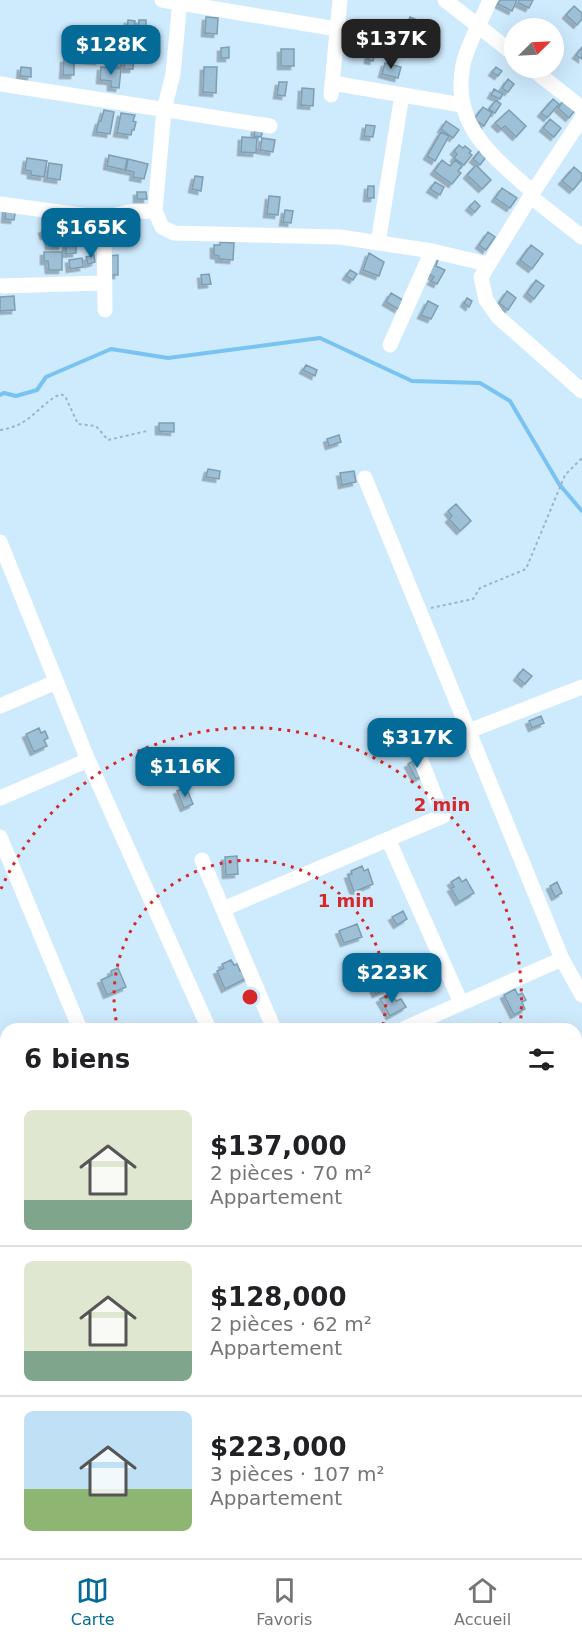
<!DOCTYPE html>
<html lang="fr">
<meta charset="utf-8">
<style>
body{margin:0;font-family:"DejaVu Sans",sans-serif;background:#f2f2f2;color:#202124;height:100vh;display:flex;flex-direction:column;font-size:22px;white-space:nowrap}
*{box-sizing:border-box;margin:0}
p{font-size:20px;color:#757577}
.icon{flex:none;width:33px;height:33px;fill:none;stroke:currentColor;stroke-width:2;stroke-linecap:round;stroke-linejoin:round}
.map{position:relative;flex:1;overflow:hidden}
.details{position:absolute;left:0px;top:1023px;width:582px;height:536px;display:flex;flex-direction:column;background:#fff;border-radius:18px 18px 0 0;box-shadow:0 6px 24px #0002}
.details>*{flex:none}
.needle{width:39px;rotate:66deg}
.buttons{position:absolute;left:504px;top:18px;display:grid;gap:12px}
.buttons a{display:grid;place-items:center;width:60px;height:60px;border-radius:50%;background:#fff;box-shadow:0 6px 24px #0002;font-size:30px}
.price{position:absolute;translate:-50% -51px;padding:0 14px;border-radius:12px;background:#046b98;color:#fff;font-size:20px;line-height:39px;filter:drop-shadow(0 2px 3px #0008)}
.price::after{content:'';position:absolute;left:50%;top:36px;width:18px;height:14px;margin-left:-9px;background:inherit;clip-path:polygon(0 0,100% 0,50% 100%)}
.price.active{background:#222;color:#fff}
ul{padding:0;list-style:none}
li{display:flex;align-items:center;gap:18px;height:150px;padding:0 24px}
li+li{border-top:2px solid #e0e0e0}
li span{display:grid;place-items:center;flex:none;width:168px;height:120px;border-radius:9px;color:#555}
li>.icon{margin-inline-start:auto}
span .icon{width:72px;height:72px;fill:#fffc;stroke-width:1}
li b{font-size:26px}
h2{display:flex;justify-content:space-between;align-items:center;height:72px;padding:0 24px;font-size:26px}
.tabs{display:flex;justify-content:space-around;align-items:center;height:84px;border-top:2px solid #e0e0e0;background:#fff;font-size:16px;color:#757577}
.tabs a{display:grid;justify-items:center;gap:3px}
.tabs .active{color:#046b98}
.map>svg:first-child{display:block}
.lines{fill:none;stroke-linecap:round;stroke-linejoin:round}
.stream{stroke:#78c3f1;stroke-width:4}
.building{fill:#9ec0d6;stroke:#7d9eb3;stroke-width:1.5;filter:url(#shadow)}
.path{stroke:#9db4c4;stroke-width:2;stroke-dasharray:3 3;stroke-linecap:butt}
.minor{stroke:#fff;stroke-width:15}
.ring{fill:none;stroke:#d62828;stroke-width:3;stroke-dasharray:3 6}
.centre{fill:#d62828;stroke:#ceeafd;stroke-width:3}
.ring-label{font-size:18px;text-anchor:middle;font-weight:bold;fill:#d62828;stroke:#ceeafd;stroke-width:5;stroke-linejoin:round;paint-order:stroke}
</style>
<div class="map">
<svg width="582" height="1558" viewBox="0 0 582 1558">
<defs>
<filter id="shadow"><feDropShadow dx="-3.5" dy="3.5" stdDeviation="0" flood-color="#0004"/></filter>
</defs>
<rect width="100%" height="100%" fill="#ceeafd"/>
<g class="lines">
<path class="stream" d="M0,395L4,393L16,396L37,390L46,377L111,349L168,358L320,338L412,381L480,383L510,401L559,484L582,511
M0,1442L6,1446
M111,1552L116,1558"/>
</g>
<path class="building" d="M500,0H517L512,11L498,4Z
M519,0H533L529,8L518,3Z
M574,6L582,13V19L577,25L566,15Z
M206,17L218,18L217,34L205,33Z
M410,17L427,24L422,34L406,26Z
M128,20L135,21L134,33L127,32Z
M139,20H146V31L138,30Z
M371,23L380,25L376,40L367,38Z
M82,35L102,38L99,61L79,59Z
M229,47V58H221V48Z
M582,47V59L576,55Z
M281,49H294V66H281Z
M115,52L123,53V58H115Z
M369,53L375,54L373,61L368,60Z
M125,57L134,58L133,69H124Z
M64,59L74,60V75H63Z
M117,59H122L121,67H116Z
M385,63L401,67L398,78L382,74Z
M21,67L31,68V77L20,76Z
M101,67L121,69L119,88L111,87V81L100,80Z
M204,67H217L216,93L203,92Z
M496,67L502,71L498,76L492,72Z
M508,79L514,84L508,92L502,88Z
M279,82H287L285,96L277,95Z
M302,88L314,89L313,106L301,105Z
M494,89L503,94L500,99L491,95Z
M553,99L559,104L547,118L541,113Z
M496,100L501,104L495,113L489,109Z
M564,100L576,109L569,118L558,108Z
M483,107L492,113L484,126L474,119Z
M104,110L114,112L110,134L96,132L99,121H101Z
M509,110L526,126L516,137L505,126L501,129L495,123Z
M121,113L135,115L133,121L136,122L134,130H132L131,135L117,133Z
M550,119L561,128L554,137L543,128Z
M446,121L459,130L453,138L441,129Z
M366,125L375,126L373,137L364,136Z
M255,129L263,130L261,137L254,136Z
M441,132L449,136L435,161L427,156Z
M242,137L257,138L256,153L241,152Z
M262,138L275,140L273,152L260,150Z
M459,145L463,148L465,146L471,151L469,153L472,155L464,165L454,158L457,154L454,151Z
M483,147L490,152L480,165L473,159Z
M109,155L127,159L125,170L107,166Z
M27,158L47,161L44,177L31,175V171L25,170Z
M128,159L148,164L144,179L133,177L134,172L126,170Z
M442,160L450,166L455,160L462,166L458,171L461,173L452,184L434,171Z
M49,163L62,165L60,180L47,178Z
M476,165L491,180L482,189L467,175Z
M574,167L582,174V179L573,190L562,181Z
M195,176L203,177L201,191L192,189Z
M435,182L444,187L440,195L430,189Z
M368,186H374V198H367Z
M502,188L517,198L510,208L495,198Z
M137,192H146L147,199H137Z
M269,196L280,197L278,215L267,214Z
M475,201L480,206L475,212L469,207Z
M6,207L16,208L14,220L5,219Z
M285,210L293,211L291,223L283,222Z
M65,222L66,234L59,235L57,223Z
M46,228L49,234L44,236L42,230Z
M488,232L495,237L486,250L479,245Z
M62,236V246H49L48,237Z
M76,239V253L66,254V240Z
M220,242L234,243L233,260L219,259V256L214,255V245H220Z
M531,245L543,254L532,269L520,260Z
M44,252H62V270H49L48,261H44Z
M369,253L384,262L379,276L363,270Z
M94,255L95,262L88,264L86,257Z
M118,255V275H109L108,256Z
M433,257L438,260L436,266L445,270L437,284L431,281L434,277L425,272Z
M82,258L83,267L70,269L69,260Z
M350,270L357,274L353,280L346,276Z
M209,274L211,284L202,285L201,275Z
M536,280L544,286L534,299L527,293Z
M507,291L516,298L508,310L499,303Z
M391,293L403,300L398,309L386,302Z
M14,296L15,310L0,311V297Z
M467,298L472,301L469,307L464,303Z
M428,301L438,306L431,319L421,315Z
M306,365L317,370L315,376L303,370Z
M159,423H174V432L159,431Z
M339,435L341,442L329,446L327,439Z
M208,469L220,471L219,479L206,477Z
M354,471L356,482L342,485L340,473Z
M456,504L471,521L460,531L449,519L452,516L448,511Z
M523,669L532,676L525,684L517,677Z
M541,716L544,723L532,728L529,721Z
M39,728L41,733L45,731L48,738L44,740L47,746L34,752L26,734Z
M418,758L426,774L416,779L408,764Z
M186,787L193,804L184,808L177,791Z
M237,856L238,874L226,875L225,857Z
M362,866L364,871L368,869L373,884L354,892L348,875L352,874L351,871Z
M459,877L462,882L466,879L474,893L459,902L451,888L454,887L451,882Z
M557,882L562,893L555,897L550,886Z
M403,911L407,919L397,925L392,917Z
M357,924L362,937L344,943L339,931Z
M231,960L234,965L237,964L240,971L248,968L251,976L225,989L217,971L224,968L222,964Z
M118,968L126,987L107,995L101,980L112,975L111,971Z
M382,978L387,989L376,994L371,983Z
M515,989L518,995L522,993L526,1000L522,1002L525,1009L514,1015L504,995Z
M391,993L396,1001L401,999L406,1007L390,1016L380,999Z
M500,1023L503,1029H486Z
M582,1105V1123L578,1125L576,1107Z
M582,1194V1204L576,1207V1197Z"/>
<g class="lines">
<path class="path" d="M0,430C30,426 36,407 60,394L65,396L78,424L96,426L108,440L147,431
M431,608L473,599L480,588L526,569L565,475L582,458
M576,1466L582,1463
M540,1558L541,1552"/>
<path class="minor" d="M162,0L337,29
M180,0L173,74L164,110L155,211L162,227L174,233L340,237L432,251L487,264
M445,0L514,54
M490,0C482,20 467,44 463,65C451,125 492,156 533,192
M531,68L582,108
M332,83L462,105
M0,84L270,126
M331,95L340,0
M582,118L533,192L481,277L486,300L498,317L582,391
M530,196L582,237
M0,204L104,218L128,212L155,211
M104,218L105,310
M378,243L402,95
M0,286L105,283
M390,345L432,251
M365,478L562,959L582,995
M0,542L88,760L209,1029
M0,706L56,682
M469,731L582,687
M0,798L88,760
M0,837L80,1029
M388,839L461,1003
M202,860L274,1029
M223,909L443,816L412,738
M403,1029L562,959
M576,1059L582,1057
M0,1085L6,1082
M434,1552L436,1558"/>
</g>
<g class="ring">
<path d="M118 1029A136 136 0 1 1 382 1029"/>
<path d="M1 889A272 272 0 0 1 520 1028"/>
</g>
<circle cx="250" cy="997" r="9" class="centre"/>
<g class="ring-label">
<text x="442" y="811">2 min</text>
<text x="346" y="907">1 min</text>
</g>
</svg>
<div class="buttons">
<a><svg class="needle" viewBox="-14 -14 28 28"><path d="M0-13l5 13h-10z" fill="#e53935"/><path d="M0 13l5-13h-10z" fill="#757577"/></svg></a>
</div>
<b class="price active" style="left:391px;top:70px">$137K</b>
<b class="price" style="left:111px;top:76px">$128K</b>
<b class="price" style="left:91px;top:259px">$165K</b>
<b class="price" style="left:417px;top:769px">$317K</b>
<b class="price" style="left:185px;top:798px">$116K</b>
<b class="price" style="left:392px;top:1004px">$223K</b>
<section class="details">
<h2>6 biens<svg class="icon" aria-label="filters" viewBox="0 0 24 24"><path d="M4 7h16M4 17h16"/><circle cx="9" cy="7" r="2"/><circle cx="15" cy="17" r="2"/></svg></h2>
<ul>
<li><span style="background:linear-gradient(#dfe7d0 75%,#7fa58c 0)"><svg class="icon" aria-label="home" viewBox="0 0 24 24"><path d="M3 11l9-7 9 7M6 9v11h12V9"/></svg></span><div><b>$137,000</b><p>2 pièces · 70 m²</p><p>Appartement</p></div></li>
<li><span style="background:linear-gradient(#dfe7d0 75%,#7fa58c 0)"><svg class="icon" aria-label="home" viewBox="0 0 24 24"><path d="M3 11l9-7 9 7M6 9v11h12V9"/></svg></span><div><b>$128,000</b><p>2 pièces · 62 m²</p><p>Appartement</p></div></li>
<li><span style="background:linear-gradient(#bfe0f5 65%,#8fb573 0)"><svg class="icon" aria-label="home" viewBox="0 0 24 24"><path d="M3 11l9-7 9 7M6 9v11h12V9"/></svg></span><div><b>$223,000</b><p>3 pièces · 107 m²</p><p>Appartement</p></div></li>
</ul>
</section>
</div>
<nav class="tabs">
<a class="active"><svg class="icon" aria-label="map" viewBox="0 0 24 24"><path d="M3 6l6-2 6 2 6-2v14l-6 2-6-2-6 2zM9 4v14M15 6v14"/></svg>Carte</a>
<a><svg class="icon" aria-label="saved" viewBox="0 0 24 24"><path d="M7 4h10v16l-5-4-5 4z"/></svg>Favoris</a>
<a><svg class="icon" aria-label="home" viewBox="0 0 24 24"><path d="M3 11l9-7 9 7M6 9v11h12V9"/></svg>Accueil</a>
</nav>
